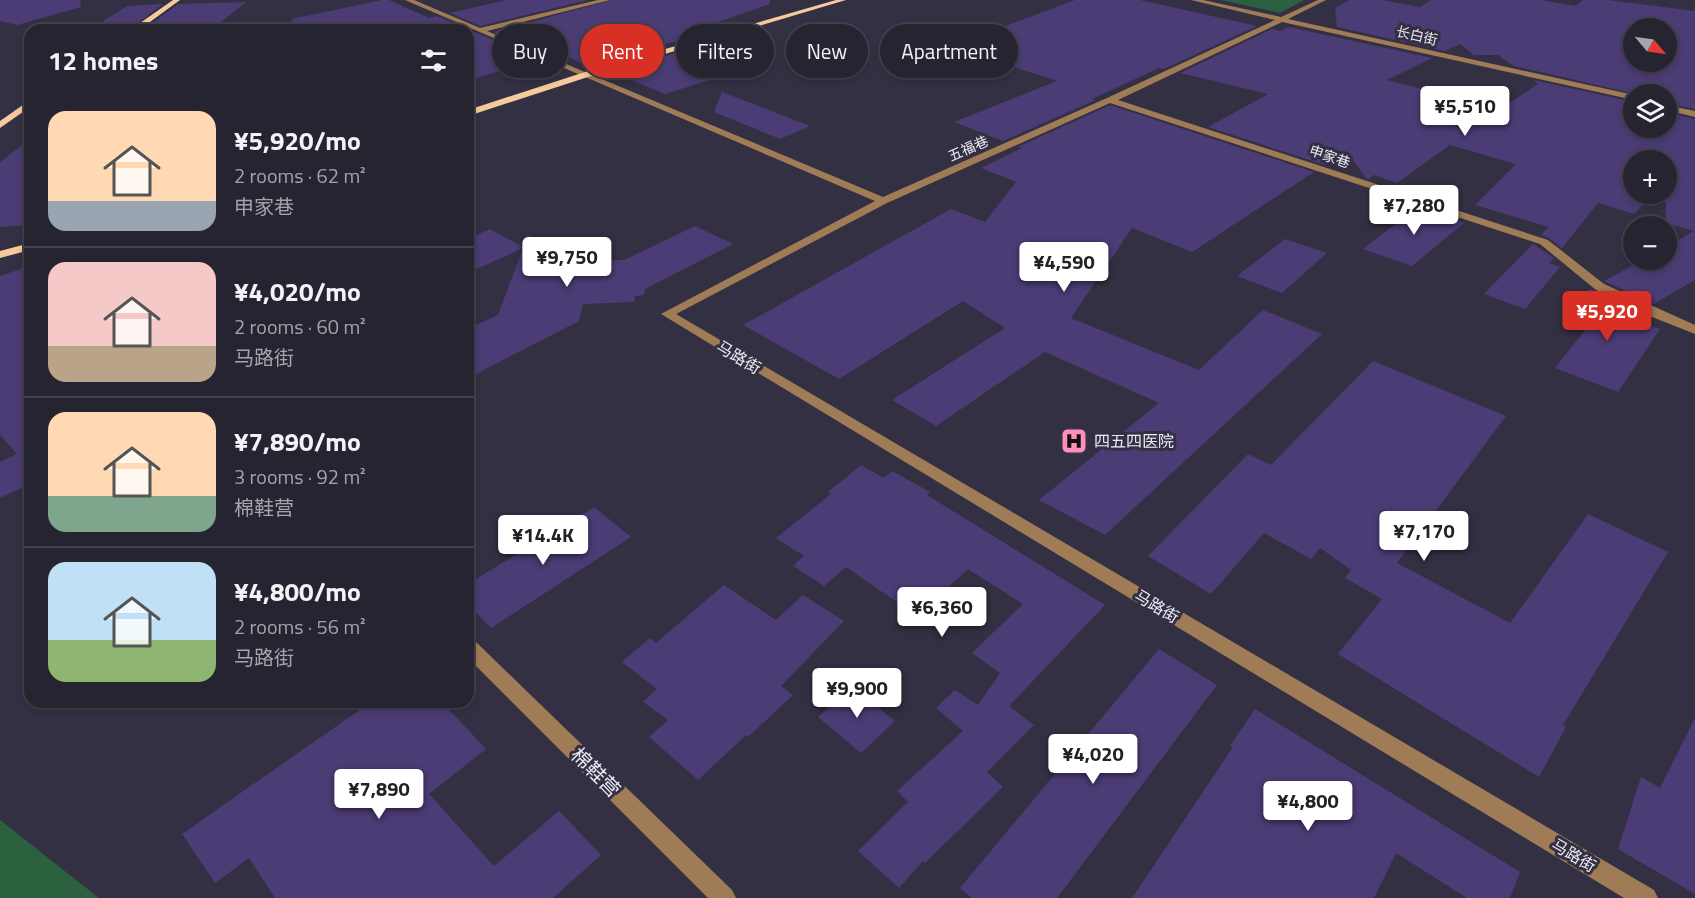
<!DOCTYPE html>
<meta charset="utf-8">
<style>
body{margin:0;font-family:"Titillium Web","Noto Sans SC",sans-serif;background:#2f2c3a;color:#f1f3f6;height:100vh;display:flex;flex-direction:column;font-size:22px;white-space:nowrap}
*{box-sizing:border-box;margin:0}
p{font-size:20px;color:#a4a4ac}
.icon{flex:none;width:33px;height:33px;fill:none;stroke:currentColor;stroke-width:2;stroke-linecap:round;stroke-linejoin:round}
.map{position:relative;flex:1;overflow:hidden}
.details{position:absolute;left:24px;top:24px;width:450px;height:684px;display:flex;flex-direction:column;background:#272432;border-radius:18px;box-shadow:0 3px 9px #0003,0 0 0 2px #43414d}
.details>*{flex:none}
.hud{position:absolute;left:492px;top:24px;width:570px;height:54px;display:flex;gap:12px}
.needle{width:39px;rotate:119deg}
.buttons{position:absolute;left:1623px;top:18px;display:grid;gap:12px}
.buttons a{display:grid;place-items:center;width:54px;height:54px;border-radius:50%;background:#272432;box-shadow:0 3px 9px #0003,0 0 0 2px #43414d;font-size:30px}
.price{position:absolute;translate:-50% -51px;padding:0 14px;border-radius:6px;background:#fff;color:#222;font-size:20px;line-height:39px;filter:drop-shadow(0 2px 3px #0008)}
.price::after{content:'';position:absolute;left:50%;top:36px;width:18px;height:14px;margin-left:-9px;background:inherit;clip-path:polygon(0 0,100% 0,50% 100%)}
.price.current{background:#d93025;color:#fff}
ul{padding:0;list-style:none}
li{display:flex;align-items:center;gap:18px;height:150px;padding:0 24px}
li+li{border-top:2px solid #43414d}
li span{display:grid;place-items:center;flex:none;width:168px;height:120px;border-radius:18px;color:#555}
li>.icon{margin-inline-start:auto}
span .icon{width:72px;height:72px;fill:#fffc;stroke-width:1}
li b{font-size:26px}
h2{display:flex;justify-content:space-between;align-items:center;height:72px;padding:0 24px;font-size:26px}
.chip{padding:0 21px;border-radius:27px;background:#272432;box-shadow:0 3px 9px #0003,0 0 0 2px #43414d;font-size:21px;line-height:54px}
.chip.current{background:#d93025;color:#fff}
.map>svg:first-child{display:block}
.green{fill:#2b613f}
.building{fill:#4b3c75;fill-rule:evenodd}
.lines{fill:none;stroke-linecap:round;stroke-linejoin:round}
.minor{fill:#9f7c56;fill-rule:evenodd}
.major{fill:#f6ca9c;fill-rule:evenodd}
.labels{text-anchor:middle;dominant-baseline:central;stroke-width:6;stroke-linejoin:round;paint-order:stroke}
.far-street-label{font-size:14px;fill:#ebe9f5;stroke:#343043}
.street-label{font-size:16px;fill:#ebe9f5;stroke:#343043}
.poi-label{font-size:16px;fill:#ebe9f5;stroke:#343043;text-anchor:start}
.near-street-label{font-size:20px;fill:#ebe9f5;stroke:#343043}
</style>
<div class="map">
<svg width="1695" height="898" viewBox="0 0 1695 898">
<rect width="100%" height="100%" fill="#343043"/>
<path class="green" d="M1221,0H1304L1280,13Z
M0,820L99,898H0Z"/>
<path class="building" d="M0,0H80L81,7L17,25L0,21Z
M382,0H389L429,18L437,16L540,60L468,80V30H293L292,19Z
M506,0H588L480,26L450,13Z
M612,0H770V4L678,36L685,39L661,45L665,47L598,66L583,64L563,54L554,57L494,32Z
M1075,0H1140L1257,26L1164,69L1159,68L1092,99L1096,100L1003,141L954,122L1057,81L970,53L1012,38L989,32Z
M1350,0H1382L1420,7L1431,0H1541L1575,6L1583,0H1608L1695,11V109L1666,103V94H1636L1514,66L1498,55H1474L1460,44L1445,51L1337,27L1335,8ZM1634,28H1666V62H1634Z
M246,2L211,30H143L178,4Z
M163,4L128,30H89L127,6Z
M1289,27L1432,58L1387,80L1501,109L1538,84L1533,80L1634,102V128H1666V112L1695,119V280L1654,304L1604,281L1643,260H1666V247L1694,231L1666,223V160H1634V194H1653L1634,214L1598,203L1562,248L1549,238L1541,235L1549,227L1475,205L1516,164L1450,145L1397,183L1374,175L1369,179L1366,178L1346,151L1325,165L1208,127L1268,94L1180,73L1272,29L1280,31Z
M679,52L732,73L665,94L613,72Z
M722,92L810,126L780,139L714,112Z
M1110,105L1314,172L1192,252L1132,228L1071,318L1199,370L1263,310L1322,334L1105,535L1039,500L1159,403L1045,352L936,426L892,400L1005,328L963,301L839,379L743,325L951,209L985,222L1016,182L981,168L1022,148L1018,147Z
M30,139V225L0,227V162Z
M1417,207L1464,223L1412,266L1363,249Z
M695,226L733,244L645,289L644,295L635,296L634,302L583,304L579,321L468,378V329L498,315L523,248L468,273V239L490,229L523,247L527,235L537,240H554L546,263L624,260Z
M1285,239L1327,253L1282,293L1237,276Z
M1533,244L1554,258L1549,263L1560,267L1525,309L1484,294Z
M30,266V484L0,498V462L17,454L0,435V276Z
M1591,289L1639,313L1630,319L1660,329L1618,392L1555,368L1596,316L1563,304Z
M1373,361L1506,416L1397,563L1510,623L1588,514L1668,552L1563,725L1566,727L1539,777L1338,654L1382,599L1345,578L1351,570L1320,548L1311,559L1264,533L1211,594L1148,556L1248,454L1271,465Z
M861,465L884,478L892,471L930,492L927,495L1105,605L1009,706L1034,725L987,772L1003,787L925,863L923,861L899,888L858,851L908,802L897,791L963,731L936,708L955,690L978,705L1000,673L972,653L1023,604L968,569L917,616L846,567L824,586L793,566L804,556L776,538L831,494L828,492Z
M594,507L631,537L491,628L468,604V584Z
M724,585L776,620L803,595L844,621L781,686L793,695L748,737L746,735L698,780L649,737L668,720L643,702L657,689L622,662L650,638L656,643Z
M1159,649L1217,685L1057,898H972L960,888Z
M852,686L895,721L861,753L818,717Z
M371,702H442L486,749L429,794L494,866L559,811L601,855L553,898H275L249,858L215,883L182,834Z
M1255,709L1520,872L1510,898H1467L1396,853L1374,898H1132L1233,747L1230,746Z
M1695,718V894L1618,849L1641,777L1660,788Z"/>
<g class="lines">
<path class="minor" d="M405,0H414L480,28L598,0H610L487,31L883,197L1107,98L1275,20L1191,0H1203L1281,17L1318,0H1326L1288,19L1634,95V100L1282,22L1118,100L1548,240L1604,284L1695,325V334L1652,317L1596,290L1540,244L1110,103L887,203L676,314L1654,890L1658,898H1624L661,314L875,201Z
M1666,105L1695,111V117L1666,110Z
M468,638L475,641L732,890L736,898H708L468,658Z"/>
<path class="major" d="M173,0H180L139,30H130Z
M836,0H846L591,76L468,116V110L585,72Z
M30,100V107L0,128V121Z
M30,243V250L0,258V251Z"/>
</g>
<defs>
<g id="hospital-square" transform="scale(1.35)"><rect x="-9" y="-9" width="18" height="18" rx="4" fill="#ff8eba" stroke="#343043"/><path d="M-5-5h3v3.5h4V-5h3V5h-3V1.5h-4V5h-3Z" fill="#111"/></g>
</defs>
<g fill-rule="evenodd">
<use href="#hospital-square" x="1074" y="441"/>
</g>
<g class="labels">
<g class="far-street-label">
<text transform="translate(1417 35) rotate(13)">长白街</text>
<text transform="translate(968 148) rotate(-24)">五福巷</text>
<text transform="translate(1330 156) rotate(19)">申家巷</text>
</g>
<g class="street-label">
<text transform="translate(739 357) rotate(31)">马路街</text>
<text transform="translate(1157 606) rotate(31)">马路街</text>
<text transform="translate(1574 855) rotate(31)">马路街</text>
</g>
<g class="poi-label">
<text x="1094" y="441">四五四医院</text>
</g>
<g class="near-street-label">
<text transform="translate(596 772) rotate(45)">棉鞋营</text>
</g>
</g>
</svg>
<div class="buttons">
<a><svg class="needle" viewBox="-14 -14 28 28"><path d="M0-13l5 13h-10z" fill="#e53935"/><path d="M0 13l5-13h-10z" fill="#a4a4ac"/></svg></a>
<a><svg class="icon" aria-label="layers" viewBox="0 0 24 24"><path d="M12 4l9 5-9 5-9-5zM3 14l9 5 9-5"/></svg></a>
<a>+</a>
<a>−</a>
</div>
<b class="price" style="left:1465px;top:137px">¥5,510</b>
<b class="price" style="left:1414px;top:236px">¥7,280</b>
<b class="price" style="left:567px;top:288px">¥9,750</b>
<b class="price" style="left:1064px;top:293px">¥4,590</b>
<b class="price current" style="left:1607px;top:342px">¥5,920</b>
<b class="price" style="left:1424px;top:562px">¥7,170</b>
<b class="price" style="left:543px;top:566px">¥14.4K</b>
<b class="price" style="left:942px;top:638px">¥6,360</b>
<b class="price" style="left:857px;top:719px">¥9,900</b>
<b class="price" style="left:1093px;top:785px">¥4,020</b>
<b class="price" style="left:379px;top:820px">¥7,890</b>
<b class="price" style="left:1308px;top:832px">¥4,800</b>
<div class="hud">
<a class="chip">Buy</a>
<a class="chip current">Rent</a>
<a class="chip">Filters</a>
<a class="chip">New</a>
<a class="chip">Apartment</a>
</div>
<section class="details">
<h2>12 homes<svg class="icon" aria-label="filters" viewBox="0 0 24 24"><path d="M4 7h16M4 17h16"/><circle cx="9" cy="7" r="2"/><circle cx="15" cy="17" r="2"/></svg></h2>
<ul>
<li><span style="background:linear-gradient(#ffd9b3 75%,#9aa5b1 0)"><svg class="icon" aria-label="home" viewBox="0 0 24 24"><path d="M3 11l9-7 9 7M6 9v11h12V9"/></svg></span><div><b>¥5,920/mo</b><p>2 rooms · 62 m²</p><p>申家巷</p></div></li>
<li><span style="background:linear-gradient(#f6c9c9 70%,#b9a48a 0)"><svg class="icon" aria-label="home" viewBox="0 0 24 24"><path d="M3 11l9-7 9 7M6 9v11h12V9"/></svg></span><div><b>¥4,020/mo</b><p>2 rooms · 60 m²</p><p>马路街</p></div></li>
<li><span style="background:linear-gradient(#ffd9b3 70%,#7fa58c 0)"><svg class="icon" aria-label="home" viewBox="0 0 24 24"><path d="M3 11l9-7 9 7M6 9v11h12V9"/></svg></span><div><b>¥7,890/mo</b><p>3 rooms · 92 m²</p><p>棉鞋营</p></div></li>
<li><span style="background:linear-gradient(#bfe0f5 65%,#8fb573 0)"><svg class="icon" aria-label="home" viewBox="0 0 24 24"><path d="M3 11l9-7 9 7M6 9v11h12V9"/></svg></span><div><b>¥4,800/mo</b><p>2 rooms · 56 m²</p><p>马路街</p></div></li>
</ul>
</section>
</div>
